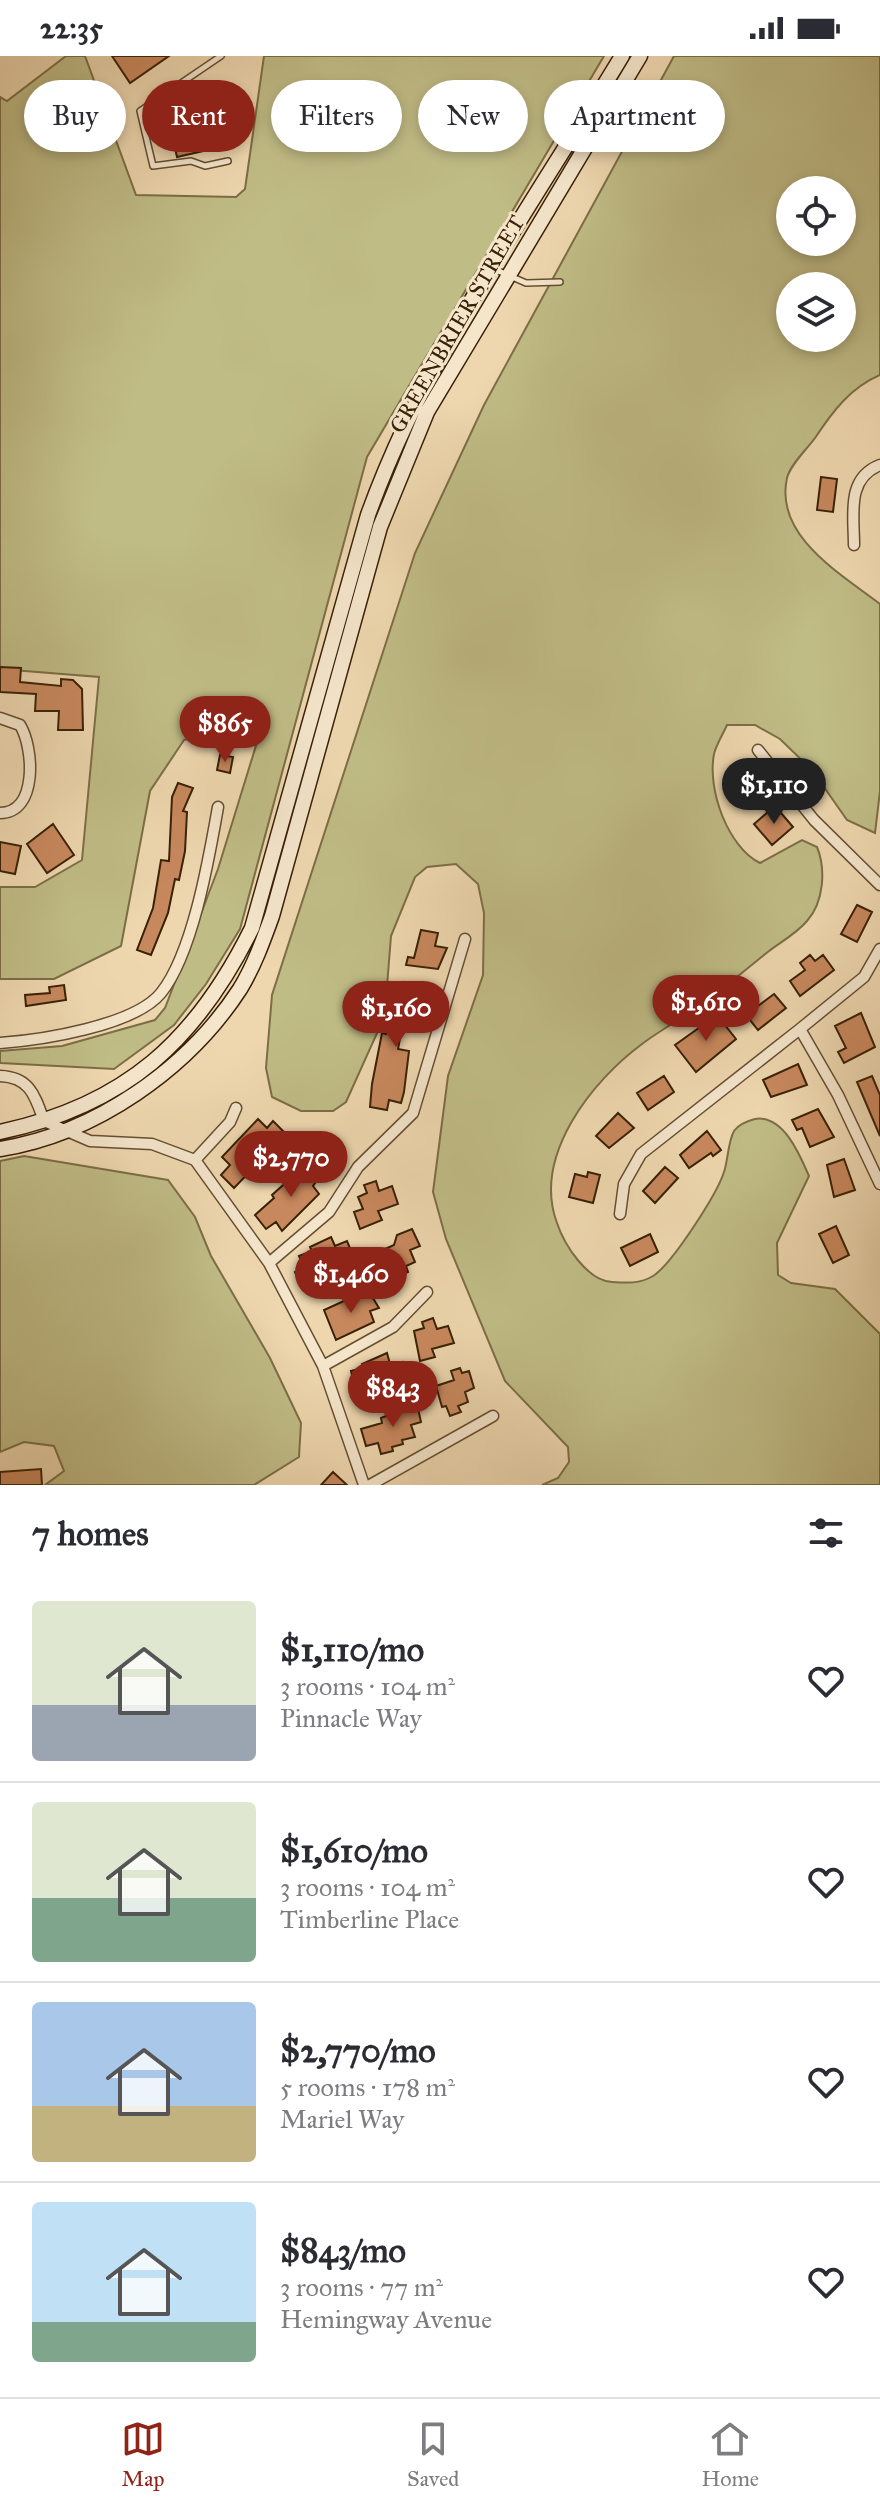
<!DOCTYPE html>
<meta charset="utf-8">
<style>
body{margin:0;font-family:"IM FELL Great Primer",serif;background:#f7f7f7;color:#2b2b33;height:100vh;display:flex;flex-direction:column;font-size:30px;white-space:nowrap}
*{box-sizing:border-box;margin:0}
p{font-size:26px;color:#7c7c81}
.icon{flex:none;width:44px;height:44px;fill:none;stroke:currentColor;stroke-width:2;stroke-linecap:round;stroke-linejoin:round}
.map{position:relative;height:1429px;overflow:hidden}
.sheet{display:flex;flex-direction:column;background:#fff;flex:1}
.sheet>*{flex:none}
.top-card{position:absolute;left:24px;top:24px;width:832px;height:72px;display:flex;gap:16px}
.fabs{position:absolute;left:776px;top:120px;display:grid;gap:16px}
.fabs a{display:grid;place-items:center;width:80px;height:80px;border-radius:50%;background:#fff;box-shadow:0 4px 12px #0003;font-size:40px}
.price{position:absolute;translate:-50% -68px;padding:0 18px;border-radius:28px;background:#8f2418;color:#fff;font-size:26px;line-height:52px;filter:drop-shadow(0 2px 4px #0008)}
.price::after{content:'';position:absolute;left:50%;top:48px;width:24px;height:18px;margin-left:-12px;background:inherit;clip-path:polygon(0 0,100% 0,50% 100%)}
.price.current{background:#222;color:#fff}
ul{padding:0;list-style:none}
li{display:flex;align-items:center;gap:24px;height:200px;padding:0 32px}
li+li{border-top:2px solid #e1e1e2}
li span{display:grid;place-items:center;flex:none;width:224px;height:160px;border-radius:8px;color:#555}
li>.icon{margin-inline-start:auto}
span .icon{width:96px;height:96px;fill:#fffc;stroke-width:1}
li b{font-size:34px}
h2{display:flex;justify-content:space-between;align-items:center;height:96px;padding:0 32px;font-size:34px}
.chip{padding:0 28px;border-radius:36px;background:#fff;box-shadow:0 4px 12px #0003;font-size:28px;line-height:72px}
.chip.current{background:#8f2418;color:#fff}
.status{display:flex;justify-content:space-between;align-items:center;height:56px;padding:0 40px;background:#fff;direction:ltr}
.status svg{height:22px;fill:currentColor}
.tabs{display:flex;justify-content:space-around;align-items:center;height:112px;border-top:2px solid #e1e1e2;background:#fff;font-size:22px;color:#7c7c81}
.tabs a{display:grid;justify-items:center;gap:4px}
.tabs .current{color:#8f2418}
.map>svg:first-child{display:block}
.green{fill:#c0bc86;stroke:#7c6e46;stroke-width:2;fill-rule:evenodd}
.building{fill:#c8885d;stroke:#392107;stroke-width:2}
.lines{fill:none;stroke-linecap:round;stroke-linejoin:round}
.lane-casing{stroke:#664e31;stroke-width:8}
.street-casing{stroke:#664e31;stroke-width:13}
.secondary-casing{stroke:#392107;stroke-width:17}
.lane{stroke:#f4e5cb;stroke-width:5}
.street{stroke:#f4e5cb;stroke-width:10}
.secondary{stroke:#f4e5cb;stroke-width:14}
.labels{text-anchor:middle;dominant-baseline:central;stroke-width:6;stroke-linejoin:round;paint-order:stroke}
.street-label{font-size:22px;fill:#392107;stroke:#f4e5cb}
</style>
<div class="status"><b>22:35</b><svg viewBox="0 0 49 12"><path d="M0 12V9h3v3zM5 12V6h3v6zM10 12V3h3v9zM15 12V0h3v12zM26 1h20v11H26zM47 4h2v5h-2z"/></svg></div>
<div class="map">
<svg width="880" height="1429" viewBox="0 0 880 1429">
<rect width="100%" height="100%" fill="#eed7af"/>
<filter id="stains"><feTurbulence type="fractalNoise" baseFrequency=".0025" numOctaves="4"/><feColorMatrix values="0 0 0 0 .2 0 0 0 0 .09 0 0 0 0 .02 0 0 0 .5 -.17"/></filter>
<radialGradient id="worn" r=".72"><stop offset=".6" stop-color="#630" stop-opacity="0"/><stop offset="1" stop-color="#630" stop-opacity=".3"/></radialGradient>
<path class="green" d="M66,0H85L136,139L236,141L245,133L264,0H604L367,401L240,873L206,928L174,969L114,1013L0,1007V995L62,990L155,964L165,952L218,813L258,683L239,667L184,684L150,735L121,890L54,923H0V831H35L82,804L99,621L0,613V41L7,45Z
M674,0H880V319C850,332 833,355 815,382C807,393 790,409 787,422C774,480 841,518 880,548V735L875,777L847,764L812,714L780,683L755,669H727C723,678 716,689 714,698C707,734 728,791 760,807L802,784L817,791C826,813 824,846 807,865C797,877 781,886 769,895C749,911 729,928 708,944C687,960 663,972 642,988C592,1025 532,1100 557,1167C564,1188 587,1225 612,1226C626,1227 640,1228 653,1220C672,1208 717,1138 724,1116C728,1104 728,1086 734,1075C739,1068 747,1065 755,1063C783,1058 800,1099 809,1120L777,1187L778,1219L791,1227L835,1233L880,1278V1429H542L558,1422L569,1406L568,1391L505,1325L446,1183L433,1136L448,1020L483,919L484,857L478,828L456,808L427,811L415,821L391,880L386,943L378,975L346,1046L333,1055H301L272,1041L266,1012L272,939L415,497L484,349ZM790,134H842V186H790ZM790,230H842V282H790Z
M24,1100L168,1124L195,1161L211,1200L270,1302L301,1367L299,1401L254,1429H45L64,1415L54,1390L24,1386L0,1396V1105Z"/>
<path class="building" d="M112,0H169L130,27Z
M222,36L224,45L231,44L239,80L232,81L234,88L177,101L175,92L168,93L160,57L167,56L165,47L171,46L170,41L181,39L182,45Z
M821,421L837,423L833,456L817,454Z
M0,611L21,612L20,626L61,630V623L73,624L82,633L83,674H58L59,655H35L36,638L0,636Z
M220,699L233,701L230,717L217,714Z
M740,705L759,728L745,739L726,716Z
M178,727L193,732L183,755L187,756L185,795L179,824L175,823L168,857L151,899L137,894L153,852L161,804L169,805L172,741Z
M775,750L793,771L772,789L754,768Z
M53,768L74,799L47,817L27,788Z
M0,786L21,790L15,818L0,815Z
M857,849L872,856L857,886L841,878Z
M421,874L438,877L435,890L447,892L438,913L406,909L408,901L414,902Z
M810,899L815,905L823,899L834,914L800,940L790,925L805,914L800,907Z
M404,926L422,930L419,942L429,944L424,966L410,962L407,973L402,972L398,993L409,995L404,1036L401,1047L389,1044L387,1054L370,1051L372,1028L382,977L386,978Z
M64,929L66,944L26,950L25,939L50,937L49,931Z
M774,938L786,952L758,974L746,959Z
M861,957L875,991L844,1007L838,996L846,992L835,970Z
M717,959L736,983L696,1016L675,989Z
M798,1008L807,1029L771,1041L763,1024Z
M664,1020L674,1036L648,1054L637,1037Z
M872,1020L880,1039V1080L857,1026Z
M818,1053L834,1081L810,1091L802,1072L797,1074L792,1064Z
M618,1057L634,1072L609,1092L596,1080Z
M258,1063L267,1072L273,1065L286,1078L234,1132L221,1119L230,1109L222,1101Z
M707,1075L721,1094L713,1100L711,1097L689,1112L680,1099Z
M844,1103L855,1134L834,1141L827,1109Z
M309,1106L320,1120L313,1130L319,1138L282,1175L276,1166L266,1173L255,1159L274,1142L272,1139Z
M665,1111L678,1122L655,1147L643,1135Z
M588,1116L600,1119L593,1147L569,1141L575,1118L587,1121Z
M376,1125L379,1135L392,1130L398,1148L378,1155L382,1164L360,1173L354,1156L363,1153L358,1141L367,1137L364,1129Z
M836,1170L849,1199L833,1207L819,1178Z
M412,1173L420,1190L410,1194L415,1206L406,1210L408,1216L397,1221L393,1210L381,1215L374,1198L394,1189L397,1179Z
M650,1178L658,1196L630,1210L621,1192Z
M331,1181L335,1190L347,1185L354,1202L327,1214L329,1218L302,1233L295,1216L305,1212L299,1200L312,1195L310,1191Z
M368,1234L379,1252L370,1255L374,1266L336,1284L324,1254Z
M433,1262L437,1273L448,1270L454,1287L432,1293L435,1301L420,1305L414,1275L424,1272L422,1266Z
M387,1297L390,1308L403,1306L407,1323L386,1328L387,1332L372,1336L373,1341L358,1345L351,1315L363,1312L362,1308Z
M460,1312L462,1317L469,1315L474,1332L465,1336L468,1346L458,1350L461,1356L450,1360L446,1350L442,1351L436,1330L454,1324L451,1315Z
M417,1348L421,1366L411,1369L415,1381L402,1384L403,1388L392,1391L393,1395L381,1398L378,1387L366,1390L361,1373L382,1367L381,1362Z
M41,1413L42,1429H0V1416Z
M333,1416L347,1429H321Z"/>
<g class="lines">
<g class="lane-casing">
<path id="lane" d="M221,0L140,55L153,110L191,105L205,110L228,105
M494,213L526,227L560,226"/>
</g>
<g class="street-casing">
<path id="street" d="M854,489C854,459 846,422 880,409
M0,662L20,669C34,692 38,757 0,757
M758,694L814,764L880,829
M880,893L864,921L800,973L838,1039L880,1128
M0,987C41,984 134,970 161,937C193,897 209,802 218,751
M0,1020C30,1021 35,1040 44,1065L90,1085L152,1088L195,1104L269,1207L323,1310L364,1429
M195,1104L230,1066L236,1052
M620,1158L624,1128L641,1098L800,973
M269,1207L329,1156L358,1111L413,1057L465,883
M323,1310L393,1271L427,1236
M370,1429L493,1360"/>
</g>
<g class="secondary-casing">
<path id="secondary" d="M0,1076C126,1049 196,985 252,872L368,459C427,295 532,149 622,0
M0,1093C95,1078 188,1013 240,933C254,910 263,885 272,860L380,471L427,356L640,0"/>
</g>
<use href="#lane" class="lane"/>
<use href="#street" class="street"/>
<use href="#secondary" class="secondary"/>
</g>
<g class="labels">
<g class="street-label">
<text transform="translate(457 268) rotate(-60)">GREENBRIER STREET</text>
</g>
</g>
<rect width="100%" height="100%" filter="url(#stains)"/>
<rect width="100%" height="100%" fill="url(#worn)"/>
</svg>
<div class="fabs">
<a><svg class="icon" aria-label="locate" viewBox="0 0 24 24"><circle cx="12" cy="12" r="6"/><path d="M12 2v4M12 18v4M2 12h4M18 12h4"/></svg></a>
<a><svg class="icon" aria-label="layers" viewBox="0 0 24 24"><path d="M12 4l9 5-9 5-9-5zM3 14l9 5 9-5"/></svg></a>
</div>
<b class="price" style="left:225px;top:708px">$865</b>
<b class="price current" style="left:774px;top:770px">$1,110</b>
<b class="price" style="left:706px;top:987px">$1,610</b>
<b class="price" style="left:396px;top:993px">$1,160</b>
<b class="price" style="left:291px;top:1143px">$2,770</b>
<b class="price" style="left:351px;top:1259px">$1,460</b>
<b class="price" style="left:393px;top:1373px">$843</b>
<div class="top-card">
<a class="chip">Buy</a>
<a class="chip current">Rent</a>
<a class="chip">Filters</a>
<a class="chip">New</a>
<a class="chip">Apartment</a>
</div>
</div>
<section class="sheet">
<h2>7 homes<svg class="icon" aria-label="filters" viewBox="0 0 24 24"><path d="M4 7h16M4 17h16"/><circle cx="9" cy="7" r="2"/><circle cx="15" cy="17" r="2"/></svg></h2>
<ul>
<li><span style="background:linear-gradient(#dfe7d0 65%,#9aa5b1 0)"><svg class="icon" aria-label="home" viewBox="0 0 24 24"><path d="M3 11l9-7 9 7M6 9v11h12V9"/></svg></span><div><b>$1,110/mo</b><p>3 rooms · 104 m²</p><p>Pinnacle Way</p></div><svg class="icon" aria-label="heart" viewBox="0 0 24 24"><path d="M12 20l-8-8c-3-5 5-10 8-4 3-6 11-1 8 4z"/></svg></li>
<li><span style="background:linear-gradient(#dfe7d0 60%,#7fa58c 0)"><svg class="icon" aria-label="home" viewBox="0 0 24 24"><path d="M3 11l9-7 9 7M6 9v11h12V9"/></svg></span><div><b>$1,610/mo</b><p>3 rooms · 104 m²</p><p>Timberline Place</p></div><svg class="icon" aria-label="heart" viewBox="0 0 24 24"><path d="M12 20l-8-8c-3-5 5-10 8-4 3-6 11-1 8 4z"/></svg></li>
<li><span style="background:linear-gradient(#a9c7e8 65%,#c2b280 0)"><svg class="icon" aria-label="home" viewBox="0 0 24 24"><path d="M3 11l9-7 9 7M6 9v11h12V9"/></svg></span><div><b>$2,770/mo</b><p>5 rooms · 178 m²</p><p>Mariel Way</p></div><svg class="icon" aria-label="heart" viewBox="0 0 24 24"><path d="M12 20l-8-8c-3-5 5-10 8-4 3-6 11-1 8 4z"/></svg></li>
<li><span style="background:linear-gradient(#bfe0f5 75%,#7fa58c 0)"><svg class="icon" aria-label="home" viewBox="0 0 24 24"><path d="M3 11l9-7 9 7M6 9v11h12V9"/></svg></span><div><b>$843/mo</b><p>3 rooms · 77 m²</p><p>Hemingway Avenue</p></div><svg class="icon" aria-label="heart" viewBox="0 0 24 24"><path d="M12 20l-8-8c-3-5 5-10 8-4 3-6 11-1 8 4z"/></svg></li>
</ul>
</section>
<nav class="tabs">
<a class="current"><svg class="icon" aria-label="map" viewBox="0 0 24 24"><path d="M3 6l6-2 6 2 6-2v14l-6 2-6-2-6 2zM9 4v14M15 6v14"/></svg>Map</a>
<a><svg class="icon" aria-label="saved" viewBox="0 0 24 24"><path d="M7 4h10v16l-5-4-5 4z"/></svg>Saved</a>
<a><svg class="icon" aria-label="home" viewBox="0 0 24 24"><path d="M3 11l9-7 9 7M6 9v11h12V9"/></svg>Home</a>
</nav>
